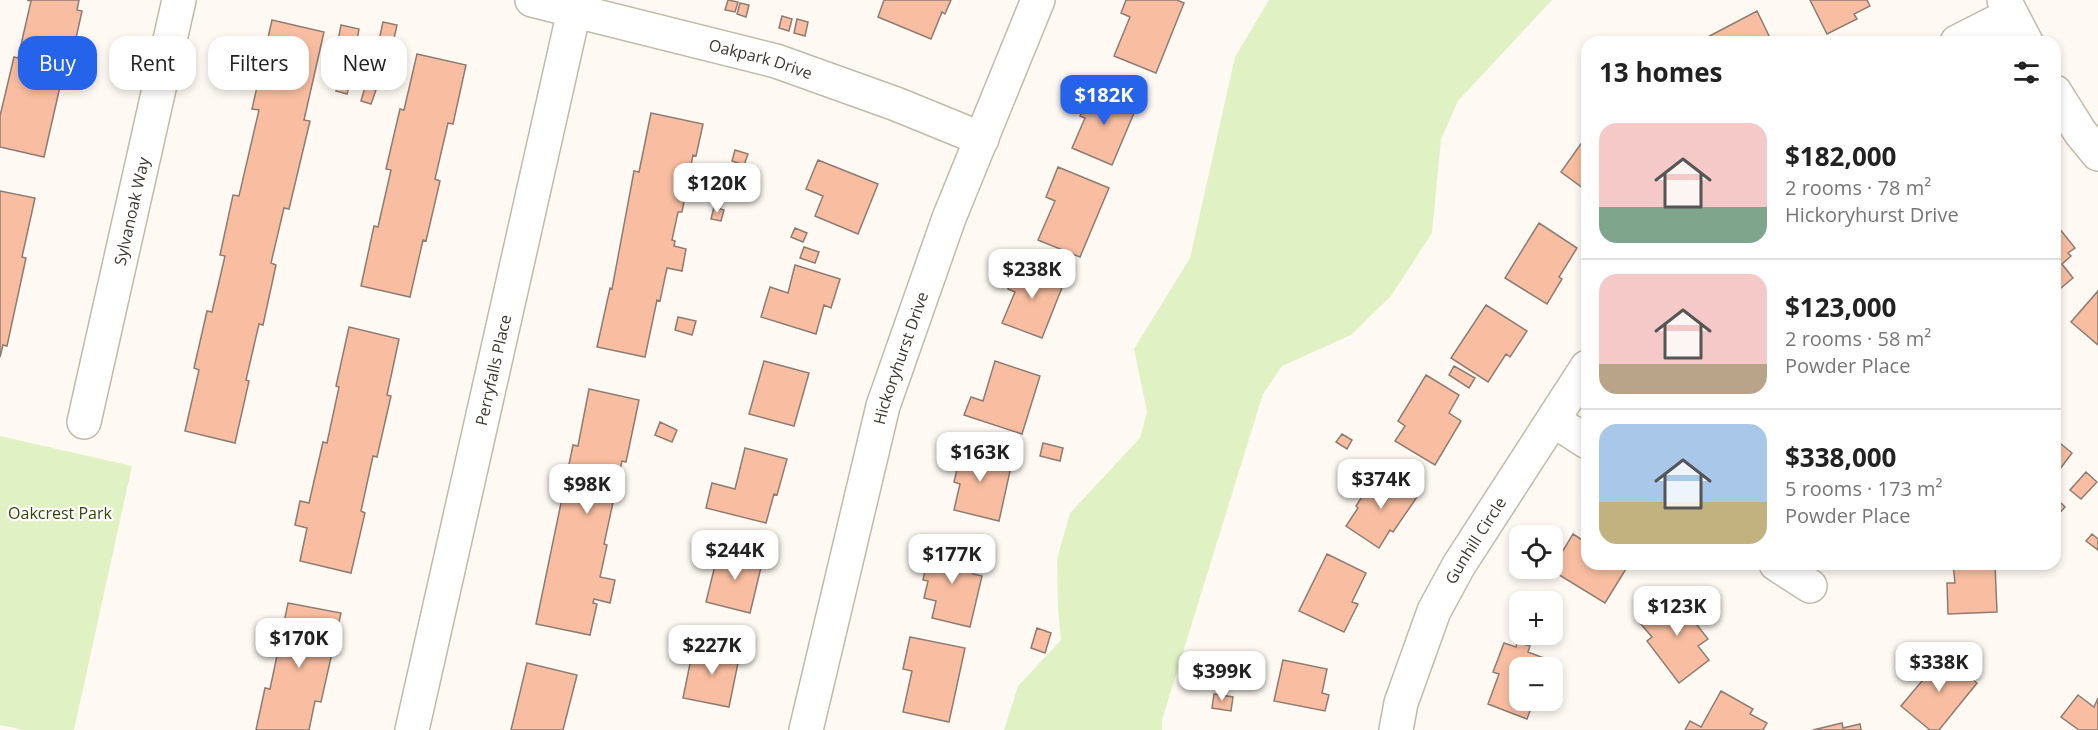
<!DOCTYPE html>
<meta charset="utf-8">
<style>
body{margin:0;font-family:"Open Sans",sans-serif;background:#f2f2f2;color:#222;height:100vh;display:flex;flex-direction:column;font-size:22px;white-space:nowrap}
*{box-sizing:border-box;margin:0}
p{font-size:20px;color:#767676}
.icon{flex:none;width:33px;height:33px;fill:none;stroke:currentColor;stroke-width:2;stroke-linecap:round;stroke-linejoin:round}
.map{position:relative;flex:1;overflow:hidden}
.drawer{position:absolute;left:1581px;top:36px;width:480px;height:534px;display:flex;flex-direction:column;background:#fff;border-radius:18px;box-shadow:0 3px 9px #0003}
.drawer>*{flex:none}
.banner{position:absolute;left:18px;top:36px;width:570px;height:54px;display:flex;gap:12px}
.buttons{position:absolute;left:1509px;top:525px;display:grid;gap:12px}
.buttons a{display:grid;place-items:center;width:54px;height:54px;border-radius:12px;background:#fff;box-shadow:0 3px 9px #0003;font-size:30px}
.price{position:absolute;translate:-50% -51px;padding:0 14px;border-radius:12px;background:#fff;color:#222;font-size:20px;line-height:39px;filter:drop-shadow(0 2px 3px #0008)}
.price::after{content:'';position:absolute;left:50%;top:36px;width:18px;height:14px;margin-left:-9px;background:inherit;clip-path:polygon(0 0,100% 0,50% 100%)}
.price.on{background:#2563eb;color:#fff}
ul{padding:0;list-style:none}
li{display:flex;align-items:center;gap:18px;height:150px;padding:0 18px}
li+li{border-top:2px solid #e0e0e0}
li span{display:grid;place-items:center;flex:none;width:168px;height:120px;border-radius:18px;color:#555}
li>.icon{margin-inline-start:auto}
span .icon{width:72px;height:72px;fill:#fffc;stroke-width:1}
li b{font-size:26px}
h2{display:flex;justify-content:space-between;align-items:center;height:72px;padding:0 18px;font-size:26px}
.pill{padding:0 21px;border-radius:18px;background:#fff;box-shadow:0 3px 9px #0003;font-size:21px;line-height:54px}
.pill.on{background:#2563eb;color:#fff}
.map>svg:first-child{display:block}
.green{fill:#e0f2c3}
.building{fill:#f9bea1;stroke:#8e7c73;stroke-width:1.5}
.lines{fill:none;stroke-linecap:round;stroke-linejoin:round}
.minor-casing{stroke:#c3b9a8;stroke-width:36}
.minor{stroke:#fff;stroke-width:33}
.labels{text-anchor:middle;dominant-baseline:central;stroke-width:4.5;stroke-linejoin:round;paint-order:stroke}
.street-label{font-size:16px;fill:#3b3730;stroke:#fff}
.park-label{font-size:16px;fill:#344506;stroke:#fff}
</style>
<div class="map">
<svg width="2098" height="730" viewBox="0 0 2098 730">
<rect width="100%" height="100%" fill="#fefaf3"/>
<path class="green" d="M1269,0H1552L1458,101L1441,139L1432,233L1391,296L1351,335L1282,366L1263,394L1162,720V730H1004L1018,686L1061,640L1058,608L1057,559L1070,513L1140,438L1147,412L1134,349L1190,258L1235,57Z
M0,436L132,466L74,730H23L0,725Z"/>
<path class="building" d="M27,0H79L77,10L82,11L69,70L64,69L44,157L0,147V116L14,57L18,58L31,1Z
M728,0L738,2L735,12L725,10Z
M884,0H951L945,14L942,12L931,39L878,17Z
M1126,0H1177L1184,3L1156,73L1114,56L1130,17L1121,13Z
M1810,0H1867L1870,6L1854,14L1857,19L1827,34Z
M740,3L749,5L746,17L737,14Z
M1757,11L1772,42H1701L1700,41Z
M782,16L792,19L789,31L779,28Z
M797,19L808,22L805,36L794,33Z
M272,20L324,32L304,120L310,121L289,209L284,208L271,263L276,265L263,325L259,324L246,380L249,381L235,443L185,431L199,370L194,368L207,311L212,312L225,256L220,255L233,195L239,196L259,110L252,109Z
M383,22L397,25L393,43L379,40Z
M341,25L359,29L355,50L337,46Z
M417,54L466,65L453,124L448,123L435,179L440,181L426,241L423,240L410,297L361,286L374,226L378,227L391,170L386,169L400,109L404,110Z
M341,73L352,76L347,94L336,91Z
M365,87L376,90L371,104L361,101Z
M1092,87L1137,106L1112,165L1072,148L1085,118L1080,116Z
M651,113L703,124L696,156L693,155L682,212H678L672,240L675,241L674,246L686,249L682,271L667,268L660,301L657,300L645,357L597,347L610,288L612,289L634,171L639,172Z
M1585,138L1587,139V191L1561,172Z
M735,150L748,154L744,165L732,161Z
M818,160L878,184L858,234L815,216L823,196L806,189Z
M730,165L741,168L739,177L728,174Z
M1058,167L1109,188L1080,257L1038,240L1055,201L1046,197Z
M0,191L35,198L22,257L26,258L7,346L3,345L0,357Z
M714,207L724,210L721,221L711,219Z
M1539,223L1577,248L1559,277L1562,279L1547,304L1505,278Z
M795,228L807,233L803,242L791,237Z
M2059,228L2075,248L2068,253L2071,256L2062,264L2073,278L2055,293V231Z
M804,247L819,252L815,263L800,258Z
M1018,262L1065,280L1042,338L1002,323L1015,292L1008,289Z
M795,265L840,279L831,308L824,305L816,334L761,317L770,287L788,293Z
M2098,291V345L2071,322Z
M1486,305L1527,331L1510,357L1506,354L1488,382L1451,358Z
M678,317L696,321L692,335L675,330Z
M349,327L399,339L387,395L391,396L377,457L373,456L361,511L365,513L351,573L300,561L307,528L295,525L300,501L309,503L323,442L327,443L339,387L336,386Z
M764,361L809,373L794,426L749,414Z
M995,361L1040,376L1022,434L964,415L971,397L983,401Z
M1454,366L1475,378L1469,388L1449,375Z
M1426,375L1459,395L1449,413L1461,421L1435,465L1395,441L1405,426L1398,421Z
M589,389L639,400L626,462L622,461L604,544L607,545L600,577L615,580L610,603L594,599L593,603L597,604L590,635L536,624L573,445L578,446Z
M660,422L677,430L672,442L655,435Z
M1342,434L1352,440L1347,449L1336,442Z
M2055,439L2072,453L2060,469L2055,466Z
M1043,443L1063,448L1060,461L1040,456Z
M745,448L787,459L777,495L774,494L766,523L706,508L712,483L735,489Z
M953,448L1012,462L999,521L954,510L960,484L954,482L957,469L949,467Z
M1378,472L1417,497L1393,532L1390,530L1379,548L1346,526L1358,508L1356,506Z
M2086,472L2097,482L2081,499L2070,490Z
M2055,497L2065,507L2057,516L2055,514Z
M1573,534L1587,543V564H1629L1605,603L1551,570Z
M2092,534L2098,539V550L2086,541Z
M931,546L977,556L973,574L982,576L970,627L932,618L936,601L924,598L928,581L923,580Z
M719,549L763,559L750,613L706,602Z
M1327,554L1366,573L1352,602L1358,604L1344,632L1299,611Z
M1953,564H1995L1997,612L1948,614L1947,583H1955Z
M1679,593L1701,621L1697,625L1708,639L1698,646L1709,660L1679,683L1647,641L1652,637L1640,623Z
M288,603L341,613L321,702L315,701L309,730H256L265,688L270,689Z
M1037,628L1051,633L1045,653L1031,648Z
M910,637L965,648L949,722L903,712L912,671L903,669Z
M1517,642L1530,646L1528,652L1549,660L1547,668H1520V700H1534L1527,719L1488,704L1499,674L1493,672L1504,643L1516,647Z
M694,644L740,653L729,707L683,698Z
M1939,653L1977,683L1939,730H1930L1901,706L1922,681L1918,679Z
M1283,660L1327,669L1322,693L1329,695L1325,711L1274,701Z
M527,663L577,675L563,730H511Z
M1721,691L1753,709L1750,714L1767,723L1763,730H1685L1690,721L1701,727Z
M1214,694L1233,697L1231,711L1212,708Z
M2078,695L2094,707L2098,698V730H2079L2061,717Z
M1842,723L1843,728L1860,724L1861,730H1813Z"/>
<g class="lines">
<g class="minor-casing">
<g id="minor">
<path id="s1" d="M532,0L776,61L896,104L982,139"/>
<path d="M2004,0L2026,42"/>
<path d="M1957,42L2010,15"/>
<path d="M2055,92L2080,132L2098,154"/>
<path d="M1553,420L1587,442"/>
<path id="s2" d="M84,422L179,0"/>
<path d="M1776,564L1810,586"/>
<path id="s3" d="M412,730L574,11"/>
<path id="s4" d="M806,730L883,406L949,218L1038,0"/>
<path id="s5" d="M1396,730L1401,703L1434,611L1459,565L1587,367"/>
</g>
</g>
<use href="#minor" class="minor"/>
</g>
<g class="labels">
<g class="street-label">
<text stroke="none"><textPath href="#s1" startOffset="236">Oakpark Drive</textPath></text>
<text stroke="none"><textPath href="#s2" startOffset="216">Sylvanoak Way</textPath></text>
<text stroke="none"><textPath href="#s4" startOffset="384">Hickoryhurst Drive</textPath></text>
<text stroke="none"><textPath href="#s3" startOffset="369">Perryfalls Place</textPath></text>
<text stroke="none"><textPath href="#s5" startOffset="207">Gunhill Circle</textPath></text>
</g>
<g class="park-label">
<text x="60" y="513">Oakcrest Park</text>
</g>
</g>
</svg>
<div class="buttons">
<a><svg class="icon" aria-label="locate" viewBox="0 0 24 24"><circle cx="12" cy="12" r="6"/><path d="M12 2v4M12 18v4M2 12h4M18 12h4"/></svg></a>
<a>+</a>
<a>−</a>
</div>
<b class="price on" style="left:1104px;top:126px">$182K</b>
<b class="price" style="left:717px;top:214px">$120K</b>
<b class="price" style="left:1032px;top:300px">$238K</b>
<b class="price" style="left:980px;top:483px">$163K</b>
<b class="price" style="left:1381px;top:510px">$374K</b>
<b class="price" style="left:587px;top:515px">$98K</b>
<b class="price" style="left:735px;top:581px">$244K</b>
<b class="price" style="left:952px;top:585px">$177K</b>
<b class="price" style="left:1677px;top:637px">$123K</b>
<b class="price" style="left:299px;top:669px">$170K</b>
<b class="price" style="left:712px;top:676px">$227K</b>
<b class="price" style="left:1939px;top:693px">$338K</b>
<b class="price" style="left:1222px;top:702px">$399K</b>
<div class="banner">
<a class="pill on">Buy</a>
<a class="pill">Rent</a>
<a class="pill">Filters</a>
<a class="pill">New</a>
</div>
<section class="drawer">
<h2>13 homes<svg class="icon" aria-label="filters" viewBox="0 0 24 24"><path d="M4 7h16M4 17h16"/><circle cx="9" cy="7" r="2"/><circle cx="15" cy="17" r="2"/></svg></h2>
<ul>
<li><span style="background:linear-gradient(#f6c9c9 70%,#7fa58c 0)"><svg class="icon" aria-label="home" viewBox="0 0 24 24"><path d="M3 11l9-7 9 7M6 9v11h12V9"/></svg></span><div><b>$182,000</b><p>2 rooms · 78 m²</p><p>Hickoryhurst Drive</p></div></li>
<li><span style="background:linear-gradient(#f6c9c9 75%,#b9a48a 0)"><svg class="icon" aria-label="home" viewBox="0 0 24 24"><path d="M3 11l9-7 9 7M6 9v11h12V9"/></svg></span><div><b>$123,000</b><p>2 rooms · 58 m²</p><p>Powder Place</p></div></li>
<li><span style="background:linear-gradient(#a9c7e8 65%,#c2b280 0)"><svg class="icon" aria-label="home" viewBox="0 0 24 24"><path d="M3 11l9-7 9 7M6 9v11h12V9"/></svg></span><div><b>$338,000</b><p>5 rooms · 173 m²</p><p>Powder Place</p></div></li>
</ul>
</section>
</div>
